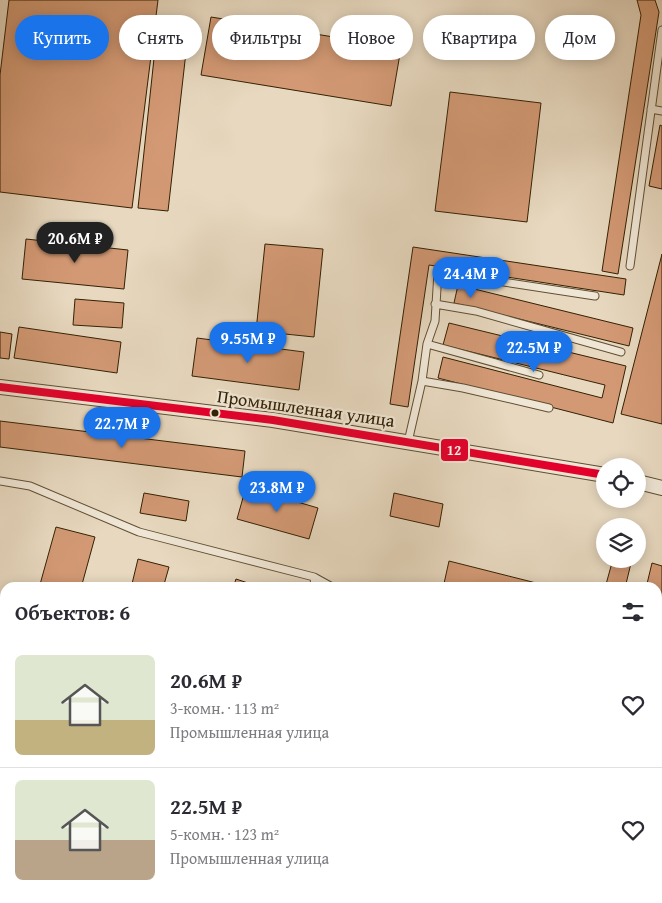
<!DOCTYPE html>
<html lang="ru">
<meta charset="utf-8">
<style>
body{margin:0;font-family:"Gentium Book Plus",serif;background:#f2f2f3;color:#2b2b33;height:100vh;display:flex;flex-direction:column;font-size:19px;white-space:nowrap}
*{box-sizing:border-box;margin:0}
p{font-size:16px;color:#7c7c81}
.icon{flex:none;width:28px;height:28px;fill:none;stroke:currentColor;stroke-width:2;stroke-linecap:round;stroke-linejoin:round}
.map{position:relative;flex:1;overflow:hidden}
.drawer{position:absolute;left:0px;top:582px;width:662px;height:321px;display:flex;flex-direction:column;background:#fff;border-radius:15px 15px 0 0;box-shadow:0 2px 12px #0003}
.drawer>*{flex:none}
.banner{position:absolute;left:15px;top:15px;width:632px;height:45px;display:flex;gap:10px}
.controls{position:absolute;left:596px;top:458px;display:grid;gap:10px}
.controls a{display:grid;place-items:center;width:50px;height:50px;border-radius:50%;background:#fff;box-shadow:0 2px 12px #0003;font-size:25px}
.price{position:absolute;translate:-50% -42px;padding:0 11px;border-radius:18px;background:#1a73e8;color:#fff;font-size:16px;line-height:32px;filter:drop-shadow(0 1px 2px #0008)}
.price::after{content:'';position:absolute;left:50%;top:30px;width:15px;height:11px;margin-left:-8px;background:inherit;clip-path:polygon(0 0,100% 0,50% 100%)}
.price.current{background:#222;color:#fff}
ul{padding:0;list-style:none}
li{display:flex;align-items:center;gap:15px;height:125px;padding:0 15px}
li+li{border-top:1px solid #e1e1e2}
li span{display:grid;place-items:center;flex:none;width:140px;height:100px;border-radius:8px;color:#555}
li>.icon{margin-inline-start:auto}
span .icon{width:60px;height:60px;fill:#fffc;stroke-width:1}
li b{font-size:21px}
h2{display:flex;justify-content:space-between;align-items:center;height:60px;padding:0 15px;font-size:21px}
.tag{padding:0 18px;border-radius:22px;background:#fff;box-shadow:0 2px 12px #0003;font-size:18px;line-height:45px}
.tag.current{background:#1a73e8;color:#fff}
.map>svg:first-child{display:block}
.building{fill:#d29974;stroke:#332104}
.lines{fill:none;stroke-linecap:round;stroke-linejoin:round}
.service-casing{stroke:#604f33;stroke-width:9}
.minor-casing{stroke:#604f33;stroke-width:16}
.service{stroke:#efe6d5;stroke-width:7}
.minor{stroke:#efe6d5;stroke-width:14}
.bus-1-casing{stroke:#efe6d5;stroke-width:11}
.bus-1{stroke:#e4002b;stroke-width:8}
.bus-dot{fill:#332104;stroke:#efe6d5;stroke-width:2}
.labels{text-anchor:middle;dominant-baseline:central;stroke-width:4.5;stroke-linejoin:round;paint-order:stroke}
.street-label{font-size:18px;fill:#332104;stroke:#efe6d5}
.line-badge{stroke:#efe6d5;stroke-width:2}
.badge-label{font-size:14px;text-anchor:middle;font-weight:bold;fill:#fff}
</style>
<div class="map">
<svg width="662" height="903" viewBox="0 0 662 903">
<rect width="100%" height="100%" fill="#e7d8bf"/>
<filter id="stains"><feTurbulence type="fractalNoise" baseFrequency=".004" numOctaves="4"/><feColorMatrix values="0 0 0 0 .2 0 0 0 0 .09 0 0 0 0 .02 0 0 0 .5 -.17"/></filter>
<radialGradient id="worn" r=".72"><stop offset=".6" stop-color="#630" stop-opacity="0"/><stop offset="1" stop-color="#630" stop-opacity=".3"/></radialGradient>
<path class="building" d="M9,0H158L132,208L0,192V75Z
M637,0H655L659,12L618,274L602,271L641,15Z
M211,17L401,48L391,106L201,75Z
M155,49L186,52L168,211L138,208Z
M450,92L541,103L527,222L435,211Z
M660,125L662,126V189L649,186Z
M26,239L128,250L124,289L22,279Z
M265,244L323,249L314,337L256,331Z
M413,247L626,279L624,295L429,265L408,407L390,404Z
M662,254V424L621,414Z
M458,285L633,328L629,346L454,303Z
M75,299L124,303L122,328L73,325Z
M449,323L626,366L613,423L438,378L443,357L602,398L605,385L443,345Z
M19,327L121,342L117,373L14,358Z
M0,332L12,334L9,359L0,358Z
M197,338L304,352L299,390L192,376Z
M0,421L245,451L242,477L0,447Z
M246,487L318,508L309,539L237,519Z
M144,493L189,501L186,521L140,513Z
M394,493L443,504L439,527L390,516Z
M56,527L95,537L81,588H39Z
M138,559L169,567L163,588H131Z
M613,559H632L625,588H605Z
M449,561L556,588H443Z
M652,563L662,566V655L658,654V588H646Z
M236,579L263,588H233Z"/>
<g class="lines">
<g class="service-casing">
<path id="service" d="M651,109L662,111
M630,266L662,30
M435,304L476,311L621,352
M427,344L539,375
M422,381L463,388L549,408
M408,442L422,381L427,344L435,321L438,272L595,296
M0,481L30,486L139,532L314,577L334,588
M314,577L315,588
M658,667L662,668
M658,756L662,757
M0,853L5,851
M52,899L53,903
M242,903L244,899"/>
</g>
<g class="minor-casing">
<path id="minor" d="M0,387L273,420L605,475
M638,482L662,488"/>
</g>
<use href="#service" class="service"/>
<use href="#minor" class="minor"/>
<g class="bus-1-casing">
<path id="bus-1" d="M0,387L273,420L605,475"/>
</g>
<use href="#bus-1" class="bus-1"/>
</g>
<circle class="bus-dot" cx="215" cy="413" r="4.5"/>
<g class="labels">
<g class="street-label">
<text transform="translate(306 408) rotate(8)">Промышленная улица</text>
</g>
</g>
<rect class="line-badge" x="440" y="438" width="29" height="24" rx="5" fill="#e4002b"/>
<g class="badge-label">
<text x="454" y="455">12</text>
</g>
<rect width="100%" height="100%" filter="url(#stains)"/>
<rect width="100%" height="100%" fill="url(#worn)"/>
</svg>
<div class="controls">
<a><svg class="icon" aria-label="locate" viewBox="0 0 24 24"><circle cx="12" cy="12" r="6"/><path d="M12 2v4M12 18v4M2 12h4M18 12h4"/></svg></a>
<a><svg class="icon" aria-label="layers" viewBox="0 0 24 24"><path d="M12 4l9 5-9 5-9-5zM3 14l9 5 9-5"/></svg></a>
</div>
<b class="price current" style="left:75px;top:264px">20.6M ₽</b>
<b class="price" style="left:471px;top:299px">24.4M ₽</b>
<b class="price" style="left:248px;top:364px">9.55M ₽</b>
<b class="price" style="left:534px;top:373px">22.5M ₽</b>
<b class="price" style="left:122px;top:449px">22.7M ₽</b>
<b class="price" style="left:277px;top:513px">23.8M ₽</b>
<div class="banner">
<a class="tag current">Купить</a>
<a class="tag">Снять</a>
<a class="tag">Фильтры</a>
<a class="tag">Новое</a>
<a class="tag">Квартира</a>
<a class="tag">Дом</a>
</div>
<section class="drawer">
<h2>Объектов: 6<svg class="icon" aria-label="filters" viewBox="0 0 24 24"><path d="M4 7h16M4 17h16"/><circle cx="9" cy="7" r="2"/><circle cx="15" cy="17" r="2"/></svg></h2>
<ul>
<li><span style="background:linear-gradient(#dfe7d0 65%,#c2b280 0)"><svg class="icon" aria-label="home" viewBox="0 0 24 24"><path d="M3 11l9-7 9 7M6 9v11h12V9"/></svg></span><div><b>20.6M ₽</b><p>3-комн. · 113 m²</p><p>Промышленная улица</p></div><svg class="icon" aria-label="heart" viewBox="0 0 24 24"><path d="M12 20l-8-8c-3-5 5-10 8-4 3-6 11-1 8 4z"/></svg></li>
<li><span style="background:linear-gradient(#dfe7d0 60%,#b9a48a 0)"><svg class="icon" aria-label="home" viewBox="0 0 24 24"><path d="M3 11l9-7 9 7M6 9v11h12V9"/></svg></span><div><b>22.5M ₽</b><p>5-комн. · 123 m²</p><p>Промышленная улица</p></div><svg class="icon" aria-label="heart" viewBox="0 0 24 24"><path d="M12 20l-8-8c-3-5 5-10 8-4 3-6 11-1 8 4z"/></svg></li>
</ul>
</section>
</div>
